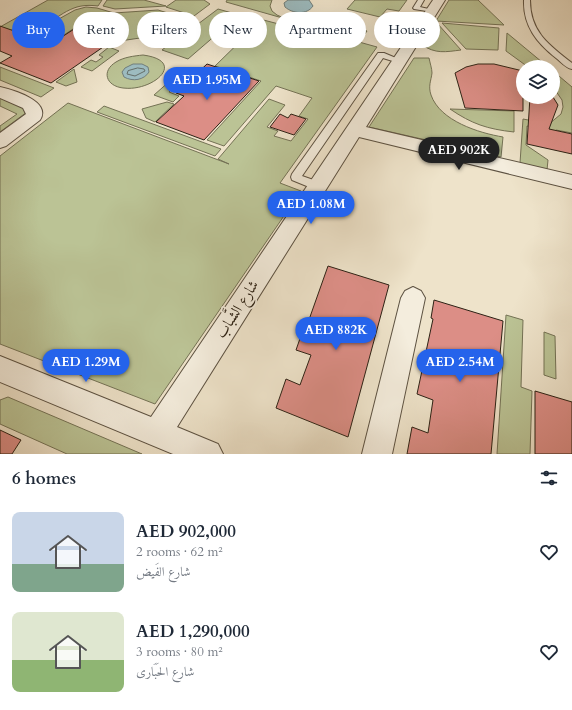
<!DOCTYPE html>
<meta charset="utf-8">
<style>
body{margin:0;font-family:Cardo,Amiri,serif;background:#f6f6f7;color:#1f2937;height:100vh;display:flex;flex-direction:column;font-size:15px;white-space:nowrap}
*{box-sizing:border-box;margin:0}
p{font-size:13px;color:#747a83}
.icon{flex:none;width:22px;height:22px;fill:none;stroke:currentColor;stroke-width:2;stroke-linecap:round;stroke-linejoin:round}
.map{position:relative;height:454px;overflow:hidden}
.drawer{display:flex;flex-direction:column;background:#fff;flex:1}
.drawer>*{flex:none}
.guide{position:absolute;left:12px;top:12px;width:548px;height:36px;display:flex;gap:8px}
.tools{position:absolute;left:516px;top:60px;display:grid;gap:8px}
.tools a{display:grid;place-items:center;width:44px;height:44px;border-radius:50%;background:#fff;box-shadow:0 4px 16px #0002;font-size:20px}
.price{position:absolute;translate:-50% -34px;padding:0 9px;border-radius:14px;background:#2563eb;color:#fff;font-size:13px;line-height:26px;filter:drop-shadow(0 1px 2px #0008)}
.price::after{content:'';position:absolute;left:50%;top:24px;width:12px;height:9px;margin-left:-6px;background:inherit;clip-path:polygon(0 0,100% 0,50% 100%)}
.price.on{background:#222;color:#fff}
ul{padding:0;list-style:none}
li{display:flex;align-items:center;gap:12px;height:100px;padding:0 12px}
li span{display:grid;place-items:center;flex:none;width:112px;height:80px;border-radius:8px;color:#555}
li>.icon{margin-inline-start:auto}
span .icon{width:48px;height:48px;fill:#fffc;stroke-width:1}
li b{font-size:17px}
h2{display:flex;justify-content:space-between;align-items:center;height:48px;padding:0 12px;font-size:17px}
.pill{padding:0 14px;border-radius:18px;background:#fff;box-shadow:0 4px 16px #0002;font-size:14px;line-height:36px}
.pill.on{background:#2563eb;color:#fff}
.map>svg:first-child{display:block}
.green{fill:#bbc395;stroke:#747255}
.water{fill:#9dbcc0;stroke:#707e7c}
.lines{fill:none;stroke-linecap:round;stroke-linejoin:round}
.shore{stroke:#656f6a;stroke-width:1}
.building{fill:#dc8e86;stroke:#2d2215}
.lane-casing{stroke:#5d5242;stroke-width:2}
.street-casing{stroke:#5d5242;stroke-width:2}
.lane{fill:#f4eddd;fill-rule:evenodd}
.street{fill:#f4eddd;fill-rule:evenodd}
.labels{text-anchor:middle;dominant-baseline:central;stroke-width:3.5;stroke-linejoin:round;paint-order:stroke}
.street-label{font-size:15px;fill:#2d2215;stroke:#f4eddd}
</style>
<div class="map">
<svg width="572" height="454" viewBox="0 0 572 454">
<rect width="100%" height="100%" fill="#eee3ca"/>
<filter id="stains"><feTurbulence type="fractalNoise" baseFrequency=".005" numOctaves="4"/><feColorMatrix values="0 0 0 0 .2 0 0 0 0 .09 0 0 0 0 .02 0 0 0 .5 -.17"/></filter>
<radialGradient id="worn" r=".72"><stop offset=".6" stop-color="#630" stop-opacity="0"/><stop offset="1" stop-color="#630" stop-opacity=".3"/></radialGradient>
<path class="green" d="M48,0H102L98,6C90,5 82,5 74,8C53,16 44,34 20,25L0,37V27Z
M107,0H144L166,6L115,9L103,6Z
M176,0H204L210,4L194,16L166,7Z
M227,0H272L270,6L272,11L277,15L286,19L226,2Z
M355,0H407L399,11L387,9L380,17L347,9Z
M449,0H478L504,25L436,21Z
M86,7L97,8L114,13L158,10L184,18L140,38L113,42L124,34L85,21L55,41L27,31L39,30L47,27L57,20L75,10Z
M218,9L239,15L188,59L162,50L171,43L150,36L185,20L198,24Z
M248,16L298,29L339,23L367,31L359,42L377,47L280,183L301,191L155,404L0,344V156L68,103L229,164L218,159L269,99L285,105L267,127L278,131L274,136L291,141L308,119L299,116L312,98L276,86L224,146L207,140L261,81L215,66L256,26L241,22Z
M437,23L461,50C445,52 436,54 422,45Z
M442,23L499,28L498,50L466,49Z
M507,33L548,67H528L506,51Z
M109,47L119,51L92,71L81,67L91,60L96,62L103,57L99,55Z
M143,55C188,61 153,92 123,88C106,86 101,71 116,62C124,57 134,56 143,55Z
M414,58H429C430,63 432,69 432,73C431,81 428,86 431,95C440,121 479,133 503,137L501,157L369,127Z
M0,67L54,88L41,97L0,80Z
M74,69L77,82L66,86L56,82Z
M553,71L572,87V133L556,130L555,132L527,126L526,145L548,160L547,170L520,163L523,119L549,124L561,114L563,107L562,100L553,87Z
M179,73L186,75L181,81L192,85L188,88L177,84L169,92L179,96L173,102L154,95Z
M0,98L26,109L27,112L0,132V126L17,114L0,106Z
M167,102L174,104L155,122L146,118L142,109Z
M104,106L221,149L215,156L97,112Z
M450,109L514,111V132C487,129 472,124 450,109Z
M506,315L523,320L521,387L532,391L530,454H497Z
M544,332L555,336L556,379L544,375Z
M8,397L142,454H67L0,424V400Z"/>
<path class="water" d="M288,0H309L313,6C307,15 293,14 285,7L284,3Z
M133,64H142L148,67L149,72C144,80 133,82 124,77L122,72L125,68Z"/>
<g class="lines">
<path class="shore" d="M138,68L144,69L145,71L135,76L127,74L128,71Z"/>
</g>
<path class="building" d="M85,22L122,34L51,83L0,63L12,56L0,51V26L51,44Z
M207,64L259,81L204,140L156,122L184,96L176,93Z
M478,64H494L523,71V111L465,108L455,73L466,67Z
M530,97H553L558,105L549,129L572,134V154L527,144Z
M280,114L288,118L291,114L306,119L294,135L270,127Z
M328,266L389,285L348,437L276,408L286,379L300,385L311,355L296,350L303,330L305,331Z
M434,300L503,321L491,454H407L412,427L428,433L433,400L417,394L433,319L431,318Z
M535,391L572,402V454H535Z
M0,430L21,440L12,454H0Z"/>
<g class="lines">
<g class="lane-casing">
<path id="lane" d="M418,0H424L420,7L433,10V12L414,9L413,8Z
M524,0H530C530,32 549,45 572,63V69C566,68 561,62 556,58C537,43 523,26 524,0Z
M378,53H384L403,61L399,63L383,58L302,176L322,183L323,186L322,189H314L292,180L291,177L292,174Z"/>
</g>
<g class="street-casing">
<path id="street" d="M433,0H445L366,127L572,175V189L359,137L177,427L218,444L223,454H173L0,382V356L151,417Z
M0,87C13,90 52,101 40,120L6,146L0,148V133L26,114L23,108L0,98Z
M413,287L421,291L425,298L392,454H362L401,298L405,291Z"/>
</g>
<use href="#lane" class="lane"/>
<use href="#street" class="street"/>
</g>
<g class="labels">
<g class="street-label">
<text transform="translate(237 309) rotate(-57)">شارع الشَّباب</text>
</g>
</g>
<rect width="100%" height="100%" filter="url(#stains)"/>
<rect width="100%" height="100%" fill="url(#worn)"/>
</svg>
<div class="tools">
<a><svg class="icon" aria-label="layers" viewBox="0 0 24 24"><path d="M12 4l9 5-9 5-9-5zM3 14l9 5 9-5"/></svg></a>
</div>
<b class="price" style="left:207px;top:101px">AED 1.95M</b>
<b class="price on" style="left:459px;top:171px">AED 902K</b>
<b class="price" style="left:311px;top:225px">AED 1.08M</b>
<b class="price" style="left:336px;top:351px">AED 882K</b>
<b class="price" style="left:86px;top:383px">AED 1.29M</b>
<b class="price" style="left:460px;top:383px">AED 2.54M</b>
<div class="guide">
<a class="pill on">Buy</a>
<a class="pill">Rent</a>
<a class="pill">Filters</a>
<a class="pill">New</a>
<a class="pill">Apartment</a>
<a class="pill">House</a>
</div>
</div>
<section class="drawer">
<h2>6 homes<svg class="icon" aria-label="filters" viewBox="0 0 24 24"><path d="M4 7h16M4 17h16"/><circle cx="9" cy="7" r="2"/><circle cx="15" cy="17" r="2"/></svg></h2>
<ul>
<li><span style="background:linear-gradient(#c9d6e8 65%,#7fa58c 0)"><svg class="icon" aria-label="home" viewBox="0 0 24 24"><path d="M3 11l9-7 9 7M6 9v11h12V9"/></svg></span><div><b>AED 902,000</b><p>2 rooms · 62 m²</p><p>شارع الفَيض</p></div><svg class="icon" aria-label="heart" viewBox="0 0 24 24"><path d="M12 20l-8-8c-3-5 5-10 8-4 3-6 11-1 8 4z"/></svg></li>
<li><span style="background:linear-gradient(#dfe7d0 60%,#8fb573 0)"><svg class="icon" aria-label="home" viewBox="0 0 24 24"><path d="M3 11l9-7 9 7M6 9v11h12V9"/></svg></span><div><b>AED 1,290,000</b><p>3 rooms · 80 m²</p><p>شارع الحَبَارى</p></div><svg class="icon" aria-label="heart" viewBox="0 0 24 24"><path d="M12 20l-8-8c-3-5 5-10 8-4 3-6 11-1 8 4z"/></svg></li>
</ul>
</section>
